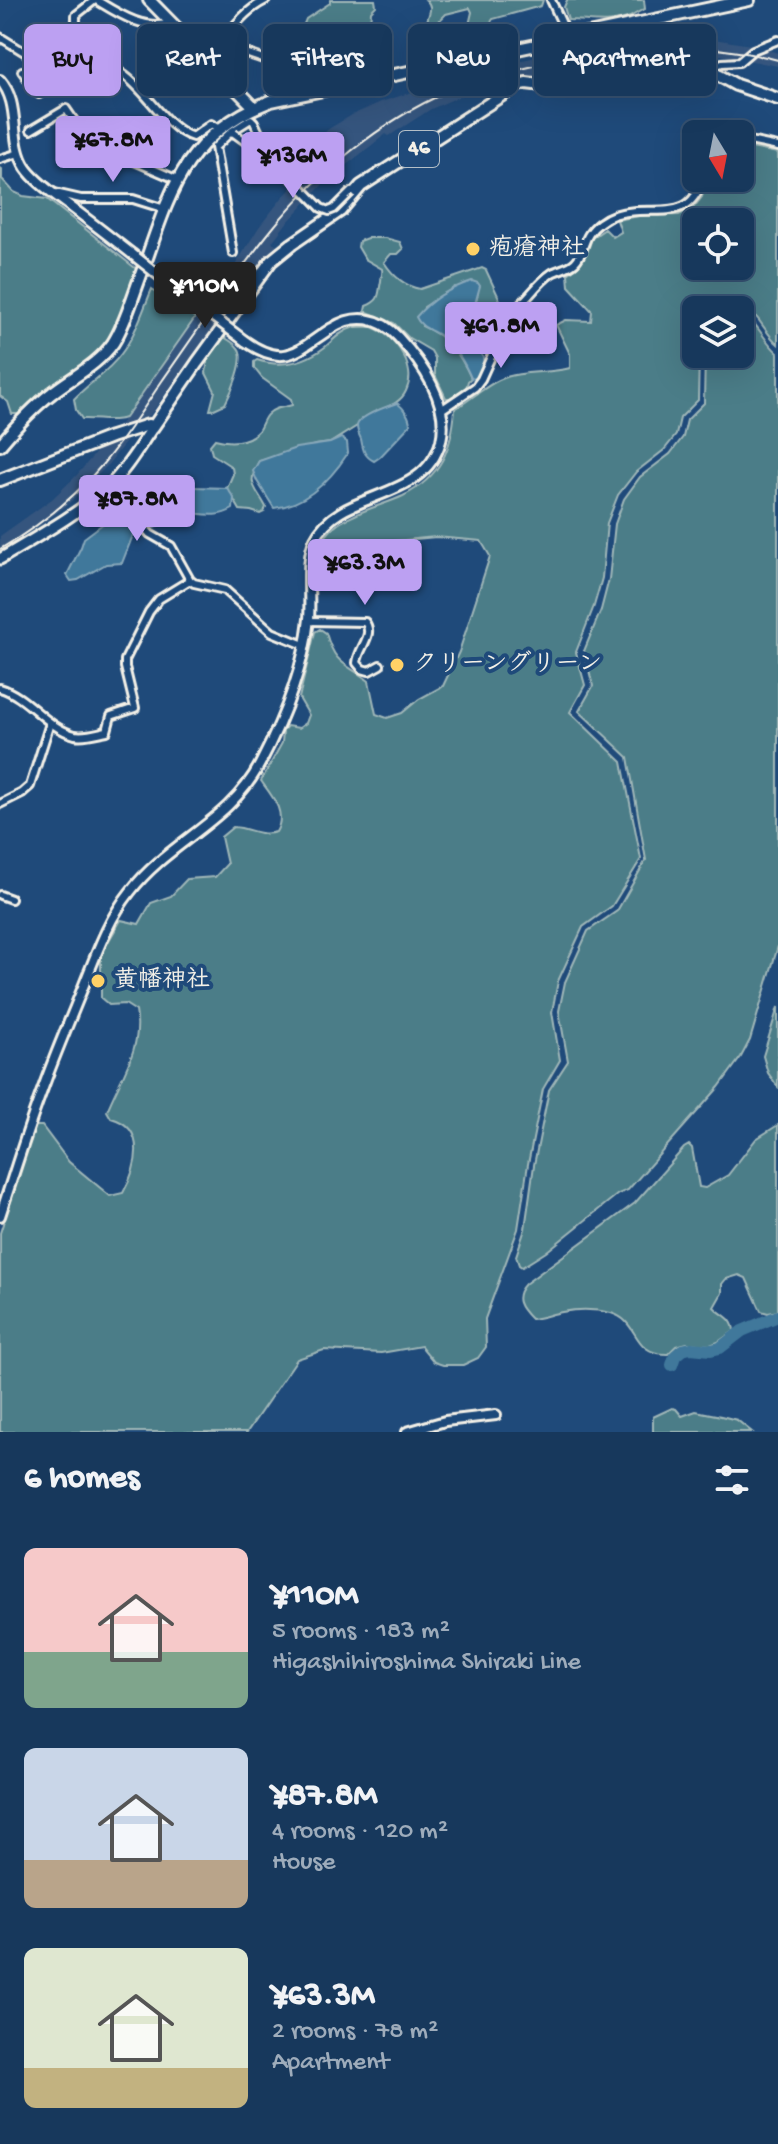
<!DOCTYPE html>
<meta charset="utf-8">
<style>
body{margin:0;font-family:"Gochi Hand","Klee One",sans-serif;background:#244365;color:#f1f3f6;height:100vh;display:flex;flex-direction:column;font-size:30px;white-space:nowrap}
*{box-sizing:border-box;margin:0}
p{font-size:26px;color:#9eacbb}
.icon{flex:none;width:44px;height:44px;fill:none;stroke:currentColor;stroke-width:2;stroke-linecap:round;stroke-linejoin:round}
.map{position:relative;height:1432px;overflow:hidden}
.sheet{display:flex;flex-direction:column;background:#17385c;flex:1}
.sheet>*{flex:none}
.top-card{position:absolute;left:24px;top:24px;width:730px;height:72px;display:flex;gap:16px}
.needle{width:52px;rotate:170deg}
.tools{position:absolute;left:682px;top:120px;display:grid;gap:16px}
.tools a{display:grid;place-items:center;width:72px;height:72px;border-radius:12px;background:#17385c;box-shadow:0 8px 32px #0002,0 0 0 2px #365272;font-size:40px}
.price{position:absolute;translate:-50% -68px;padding:0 18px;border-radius:8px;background:#bca0f2;color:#111;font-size:26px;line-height:52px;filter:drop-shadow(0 2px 4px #0008)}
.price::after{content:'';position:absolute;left:50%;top:48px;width:24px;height:18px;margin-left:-12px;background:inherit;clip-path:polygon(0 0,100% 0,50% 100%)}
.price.current{background:#222;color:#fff}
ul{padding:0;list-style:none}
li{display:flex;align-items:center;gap:24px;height:200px;padding:0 24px}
li span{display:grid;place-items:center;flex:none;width:224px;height:160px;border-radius:12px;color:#555}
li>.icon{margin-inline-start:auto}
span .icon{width:96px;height:96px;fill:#fffc;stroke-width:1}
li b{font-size:34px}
h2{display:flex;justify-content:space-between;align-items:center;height:96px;padding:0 24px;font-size:34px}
.tag{padding:0 28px;border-radius:12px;background:#17385c;box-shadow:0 8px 32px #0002,0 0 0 2px #365272;font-size:28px;line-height:72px}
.tag.current{background:#bca0f2;color:#111}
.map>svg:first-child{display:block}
.built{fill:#35557e}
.green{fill:#4c7d88;stroke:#a0b7b8;stroke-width:2;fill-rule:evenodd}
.water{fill:#40789b;stroke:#88a8ba;stroke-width:2}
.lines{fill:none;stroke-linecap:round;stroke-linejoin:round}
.river{stroke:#40789b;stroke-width:12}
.minor-casing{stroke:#f4f1e8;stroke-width:12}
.tertiary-casing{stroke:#f4f1e8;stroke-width:14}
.secondary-casing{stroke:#f4f1e8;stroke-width:15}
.primary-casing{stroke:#f4f1e8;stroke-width:16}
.trunk-casing{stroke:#f4f1e8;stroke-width:16}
.minor{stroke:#1f4a7a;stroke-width:6}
.tertiary{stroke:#1f4a7a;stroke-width:8}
.secondary{stroke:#1f4a7a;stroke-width:9}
.primary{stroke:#1f4a7a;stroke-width:10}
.trunk{stroke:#1f4a7a;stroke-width:10}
.rail{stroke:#f4f1e8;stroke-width:2}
.minor-bridge-casing{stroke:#f4f1e8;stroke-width:12;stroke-linecap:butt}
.tertiary-bridge-casing{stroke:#f4f1e8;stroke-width:14;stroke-linecap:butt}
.minor-bridge{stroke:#1f4a7a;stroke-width:6}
.tertiary-bridge{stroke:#1f4a7a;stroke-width:8}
.poi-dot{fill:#ffd166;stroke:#1f4a7a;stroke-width:3}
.labels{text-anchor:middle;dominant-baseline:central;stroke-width:8;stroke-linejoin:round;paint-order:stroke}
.shield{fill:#1f4a7a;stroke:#b4bfc7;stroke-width:2}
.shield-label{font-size:22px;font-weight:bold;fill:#f4f1e8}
.poi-label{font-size:24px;font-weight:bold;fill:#f4f1e8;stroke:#1f4a7a;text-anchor:start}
</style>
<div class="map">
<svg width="778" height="1432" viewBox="0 0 778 1432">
<rect width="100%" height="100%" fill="#1f4a7a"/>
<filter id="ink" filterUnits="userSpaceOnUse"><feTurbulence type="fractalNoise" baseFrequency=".0125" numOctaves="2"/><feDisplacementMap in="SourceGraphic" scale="16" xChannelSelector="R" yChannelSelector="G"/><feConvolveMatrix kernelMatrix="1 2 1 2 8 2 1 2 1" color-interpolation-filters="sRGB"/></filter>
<g filter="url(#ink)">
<path class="built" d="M652,36L701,37L751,45L778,53V66L721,55L712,62L667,58L605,63L527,79L509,85L503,77L431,109L389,136L386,134L326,181L286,224L272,242L281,249L199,354L179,375L136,434L129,438L106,467L65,507L0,553V536L52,499L76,476L125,418L195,318L229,265L234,267L259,227L282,198L324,155L312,143L330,128L352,115L381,102L484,69L601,42Z"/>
<path class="green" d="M330,0H375L376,6L371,11L370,25L363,31L343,33L334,54L327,57L314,53L312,49L313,35L307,30L304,24L306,19L330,3Z
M426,0H543L541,6L493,19L491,22L492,39L487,44L469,46L465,42L472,12L470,8L446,14L434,26L427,27C425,16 436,9 426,0Z
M567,0H644L645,9C638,11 634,16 627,18C609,25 587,20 568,20L564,7Z
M740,146L778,153V344C766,334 761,319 747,307L696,310V354H699L698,400L680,418L676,435L664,450L636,472L618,495L607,523L602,578L594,606L576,652L585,685L570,712L622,762L641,859L612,906L583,927L558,981L552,1012L560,1060L543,1089L528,1164L518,1229L485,1319L486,1347L478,1358L463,1365H443L434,1362L421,1346L381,1353L324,1350L297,1359L247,1432H0V1233L35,1126H42L69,1162L110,1196L123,1193C137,1168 148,1128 111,1118L107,1111C120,1078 143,1048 136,1011L125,1004L109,1005L101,998V954L121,920L139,924L151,903L171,896L187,879L215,877L227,864L221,837L233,827C251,828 259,837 276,832C287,813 273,797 261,781L282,743L283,731L287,726L299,728L306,723L309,715L299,698L315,632L320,629L326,633C335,665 345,663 369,681L376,714L387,718L402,713L419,699L443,686L459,652L490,556L481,541L436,537L384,542C380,547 376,555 372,559C362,569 329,586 316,584C317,567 317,551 326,536C334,524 345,520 357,514C372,507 388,503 403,496C441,477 452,449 455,409C470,400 484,387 499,380C520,370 548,374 570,368V354L556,325L566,320L591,321L592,311L569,286L568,274L579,265L587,253L592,238L605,229L613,237L621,232L617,220L638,216L679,215L694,207L702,197L707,178H740ZM696,222H740V266H696Z
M0,168L2,169V179L14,192L23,196L47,199L139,271L114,335L94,360L18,414H12L8,402L0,396Z
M367,238H385L400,242L403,249L398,254H391L384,262C393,276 404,286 420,289L482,268L486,270L501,302L503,310C498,318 492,322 483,320L475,304L478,293L455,287L424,307L422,326C448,337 460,354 471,378L468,381L466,388L452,398H446L435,375V358L431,351L409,338L394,323L365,311L366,306C381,300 378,295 381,281C381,277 383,273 382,269L365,259L358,247L359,241Z
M152,289L181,307L195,318L125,418C110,423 97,418 82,419L76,410L74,399C89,383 108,372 121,354C135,336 143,310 152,289Z
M740,315H746C759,326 765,342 778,353V946L750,1040L741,1057L719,1087L628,1190L618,1194L546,1252L522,1267L519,1265L516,1256L525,1229L534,1165L549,1090L568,1061L559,1011L565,982L588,931L617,911L646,860L628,757L579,711L593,686L584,651L601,610L609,579L615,524L624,499L640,477L670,454L683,437L687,420L704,403L705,354H740Z
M372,327C388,333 399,345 406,361C410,372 411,380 406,391C397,411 368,407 357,426L330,443L315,445L259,461C246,485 255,486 266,507L264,512L260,514L251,511L240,510L227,488L233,474L232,467L212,454L210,445L215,439C229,443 247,443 258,431C262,426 263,418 268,414C274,407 283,408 292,405L291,399L262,378L254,368V362L257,360C282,368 304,363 325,347C333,340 341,331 352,328C358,326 365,327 372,327Z
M222,336C227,339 235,343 238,348C247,358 231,393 225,404L212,410H210L215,391L206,373L208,358Z
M778,1007V1087L768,1073L763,1056Z
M778,1125V1311L768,1313L761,1311L746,1278L739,1275L726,1279L722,1284V1293L714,1307C722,1316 733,1317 734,1331L718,1342L710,1345L687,1343L676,1346L668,1354C631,1355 640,1321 611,1313C595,1309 578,1309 562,1312C551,1314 542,1318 531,1319C520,1308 512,1298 525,1284L635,1203L684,1148L689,1145L692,1148L699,1187L705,1188L728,1175L756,1139Z
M672,1408L676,1409L682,1416L696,1411L721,1416L737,1420L752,1432H653V1417Z"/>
<path class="water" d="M472,281L478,283L480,286L475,304L483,320C482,324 479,327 478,331C474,349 496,366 474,379L471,378C465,364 458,350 446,340C436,331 421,329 416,317C431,299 450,288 472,281Z
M397,403C404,408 410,417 410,425L380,457L374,461C364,456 363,450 361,439C359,435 357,431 357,426C358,416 388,406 397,403Z
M341,438L347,442L348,453C331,479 306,505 274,508L257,481L253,471L259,461L296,448L330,443Z
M158,486L227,488L234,498L233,509C211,522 191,508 174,515C165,518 162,526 152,529L142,521L123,496L127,494L148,496Z
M122,514L135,530L122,563L106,564L78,580L71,581L67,575L81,547L84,538L112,517Z"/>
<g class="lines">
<path class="river" d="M672,1365L675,1356L682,1350L691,1348L711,1350L720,1348L742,1331L778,1316"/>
<g class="minor-casing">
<path id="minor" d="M95,0L76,15C76,24 75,32 81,39C92,55 109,64 124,75C147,91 166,129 193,137L211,124L219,129
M96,0C119,14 144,31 172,23
M551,0L569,39
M186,36L191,34L332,83L335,87
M0,37L63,76L56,88H48L39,94L22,71
M223,44C233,25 246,10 266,0
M350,45L377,55L382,78
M707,69L722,63L739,62L753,50L778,40
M31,130L66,109L79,128L132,160L178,180
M232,131L215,147L233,253
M234,133L232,131L251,119L254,122L263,141
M740,139L778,147
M0,159L19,153
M55,193L81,199H133L165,209
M441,410L475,387L481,379L496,346L514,327L520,315L521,304C531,294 540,281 552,273C559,269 569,268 575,262C583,255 583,243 589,234C594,226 605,218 614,215C652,202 689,228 703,178
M109,486L150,534L171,546L190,580L194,583L225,590L272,632L304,645
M309,621L365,622C375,635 358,648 357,663L362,669L369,671L380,665
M0,688C29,697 45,727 75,735C85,737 97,733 107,731L111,716L135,708L125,667V660L149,612L159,599L190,580
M0,804L22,793L30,786L50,723
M0,895L11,899"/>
</g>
<g class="tertiary-casing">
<path id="tertiary" d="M0,80C22,105 8,141 26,168C35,181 50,191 63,201C86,218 109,236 132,254
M161,277L183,294
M0,1216C14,1174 27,1130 43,1088C54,1057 67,1027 79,997C94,961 106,922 130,892C169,841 229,823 260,764C283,720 304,667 309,619C311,596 305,559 315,539C340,488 424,504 441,441C450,403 422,363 398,337C380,317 355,313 332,328C298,349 286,370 245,341
M407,1432L445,1421L496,1415"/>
</g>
<g class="secondary-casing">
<path id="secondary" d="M0,559C33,539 80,513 108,487C126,470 139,447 153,427"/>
</g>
<g class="primary-casing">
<path id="primary" d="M149,0L254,107
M0,480L111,437L148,425L153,427L197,363L271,261L292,244L340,211L361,186L518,85L526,83L583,90L596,88L637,69L655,63L707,69L736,85L778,99"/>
</g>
<g class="trunk-casing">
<path id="trunk" d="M0,445C16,426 32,408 52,393C72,377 98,365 113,343C124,326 130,305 137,286C168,202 178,136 271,101L749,0"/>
</g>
<use href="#minor" class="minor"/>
<use href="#tertiary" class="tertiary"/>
<use href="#secondary" class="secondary"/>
<use href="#primary" class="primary"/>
<use href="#trunk" class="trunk"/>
<path class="rail" d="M0,549C38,527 74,498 102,465C124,439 143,409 162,381C198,330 233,277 272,229C315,175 383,120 447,92C475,80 504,73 534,66C618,44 692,38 778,60"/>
<g class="minor-bridge-casing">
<path id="minor-bridge" d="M234,133L282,168L321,208L329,211L334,209L351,192"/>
</g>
<g class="tertiary-bridge-casing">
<path id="tertiary-bridge" d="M132,254L161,277
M183,294L245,341"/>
</g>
<use href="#minor-bridge" class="minor-bridge"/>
<use href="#tertiary-bridge" class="tertiary-bridge"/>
</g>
</g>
<g class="poi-dot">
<circle cx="473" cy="249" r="8"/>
<circle cx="397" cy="665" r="8"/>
<circle cx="98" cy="981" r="8"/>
</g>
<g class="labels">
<rect class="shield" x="399" y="131" width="40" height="36" rx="6"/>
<g class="shield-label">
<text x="419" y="149">46</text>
</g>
<g class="poi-label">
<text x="489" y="249">疱瘡神社</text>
<text x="413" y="665">クリーングリーン</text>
<text x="114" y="981">黄幡神社</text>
</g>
</g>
</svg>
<div class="tools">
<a><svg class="needle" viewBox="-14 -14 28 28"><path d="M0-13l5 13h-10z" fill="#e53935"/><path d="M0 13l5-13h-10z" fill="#9eacbb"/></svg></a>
<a><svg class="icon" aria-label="locate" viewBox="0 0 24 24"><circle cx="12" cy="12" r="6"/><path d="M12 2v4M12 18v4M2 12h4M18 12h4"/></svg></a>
<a><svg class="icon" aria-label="layers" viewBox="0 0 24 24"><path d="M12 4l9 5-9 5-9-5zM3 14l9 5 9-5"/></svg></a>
</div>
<b class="price" style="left:113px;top:184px">¥67.8M</b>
<b class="price" style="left:293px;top:200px">¥136M</b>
<b class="price current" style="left:205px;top:330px">¥110M</b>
<b class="price" style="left:501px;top:370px">¥61.8M</b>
<b class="price" style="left:137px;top:543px">¥87.8M</b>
<b class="price" style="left:365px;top:607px">¥63.3M</b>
<div class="top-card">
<a class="tag current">Buy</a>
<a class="tag">Rent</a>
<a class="tag">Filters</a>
<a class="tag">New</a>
<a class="tag">Apartment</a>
</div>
</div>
<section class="sheet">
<h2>6 homes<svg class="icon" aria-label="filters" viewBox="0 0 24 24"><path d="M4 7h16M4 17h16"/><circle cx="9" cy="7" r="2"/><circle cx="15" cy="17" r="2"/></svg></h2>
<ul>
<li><span style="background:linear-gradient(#f6c9c9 65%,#7fa58c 0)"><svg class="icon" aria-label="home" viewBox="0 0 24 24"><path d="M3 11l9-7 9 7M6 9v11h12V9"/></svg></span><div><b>¥110M</b><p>5 rooms · 183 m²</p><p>Higashihiroshima Shiraki Line</p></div></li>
<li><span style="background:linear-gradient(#c9d6e8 70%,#b9a48a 0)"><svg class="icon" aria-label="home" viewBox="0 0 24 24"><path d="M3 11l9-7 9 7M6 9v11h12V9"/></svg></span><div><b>¥87.8M</b><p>4 rooms · 120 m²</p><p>House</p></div></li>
<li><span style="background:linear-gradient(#dfe7d0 75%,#c2b280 0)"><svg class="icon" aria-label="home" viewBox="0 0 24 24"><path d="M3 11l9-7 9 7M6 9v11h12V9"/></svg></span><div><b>¥63.3M</b><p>2 rooms · 78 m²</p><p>Apartment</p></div></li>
</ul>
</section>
